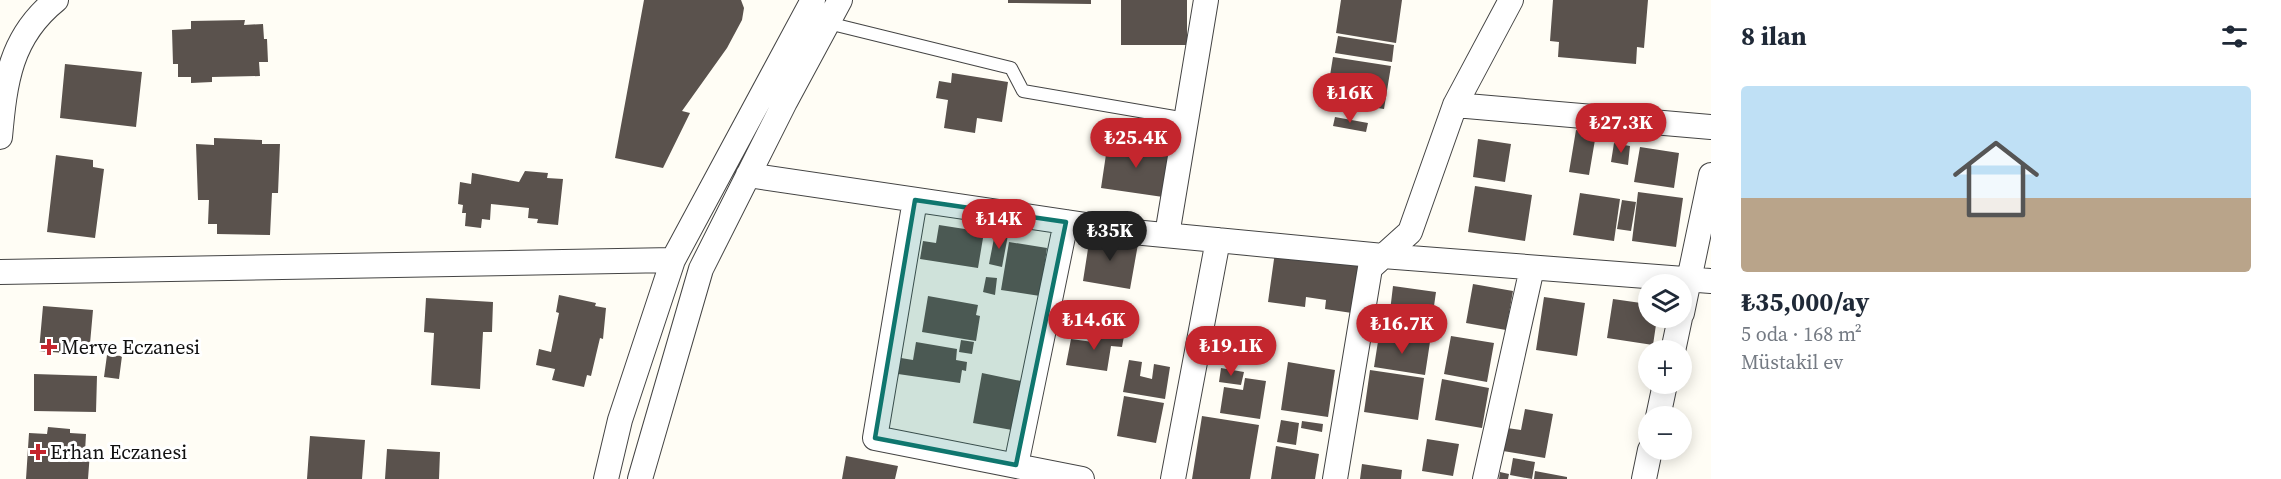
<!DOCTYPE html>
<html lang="tr">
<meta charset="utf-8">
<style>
body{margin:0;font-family:"Source Serif 4",serif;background:#f2f2f3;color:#1f2937;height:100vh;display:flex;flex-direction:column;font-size:22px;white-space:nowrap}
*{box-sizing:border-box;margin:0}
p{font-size:20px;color:#747a83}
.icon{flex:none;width:33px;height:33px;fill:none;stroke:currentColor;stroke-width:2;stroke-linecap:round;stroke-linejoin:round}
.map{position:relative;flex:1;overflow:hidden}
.drawer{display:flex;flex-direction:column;background:#fff;width:570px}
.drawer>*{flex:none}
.buttons{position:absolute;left:1638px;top:274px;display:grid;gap:12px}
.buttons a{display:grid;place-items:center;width:54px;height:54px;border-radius:50%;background:#fff;box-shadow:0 3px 15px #0003;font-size:30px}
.price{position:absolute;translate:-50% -51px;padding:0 14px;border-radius:21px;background:#c4262e;color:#fff;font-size:20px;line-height:39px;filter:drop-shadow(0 2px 3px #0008)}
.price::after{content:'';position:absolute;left:50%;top:36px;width:18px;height:14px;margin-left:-9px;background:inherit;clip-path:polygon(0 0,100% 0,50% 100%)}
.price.current{background:#222;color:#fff}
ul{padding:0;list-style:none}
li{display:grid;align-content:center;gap:12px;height:318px;padding:0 30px}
li span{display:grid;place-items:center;height:186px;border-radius:6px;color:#555}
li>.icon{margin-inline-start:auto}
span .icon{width:108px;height:108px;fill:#fffc;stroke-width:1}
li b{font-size:26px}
h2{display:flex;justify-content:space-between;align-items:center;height:72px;padding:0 30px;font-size:26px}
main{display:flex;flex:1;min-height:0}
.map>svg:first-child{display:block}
.building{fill:#5a524d}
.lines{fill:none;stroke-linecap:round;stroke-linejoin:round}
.lane-casing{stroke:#444;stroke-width:14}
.street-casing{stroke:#444;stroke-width:26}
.lane{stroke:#fff;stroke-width:12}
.street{stroke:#fff;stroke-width:24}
.marked{fill:#0f766e;fill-opacity:0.2;stroke:#0f766e;stroke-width:4.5;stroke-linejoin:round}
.poi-dot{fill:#c4262e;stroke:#fff;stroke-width:2}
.labels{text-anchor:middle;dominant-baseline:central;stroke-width:6;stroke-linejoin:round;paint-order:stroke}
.poi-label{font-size:20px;fill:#111;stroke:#fff;text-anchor:start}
</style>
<main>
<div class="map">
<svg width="1711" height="479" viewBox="0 0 1711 479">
<rect width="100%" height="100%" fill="#fffdf5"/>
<path class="building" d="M644,0H741L744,8L742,20L727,48L682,111L690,113L663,168L615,158Z
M1008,0H1091V4L1008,3Z
M1121,0H1187V45H1121Z
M1341,0H1402L1396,43L1336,33Z
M1553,0H1648L1644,48L1637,47L1636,64L1558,57L1559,42L1550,41Z
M245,20L244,25L263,24L264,39H267L268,62H259L260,76L212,77V82L191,83V77H178V64H173L172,30L191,29V21Z
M1338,36L1394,45L1392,62L1335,53Z
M1333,57L1391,66L1384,109L1326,100Z
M65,64L142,72L136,127L60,118Z
M952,73L1008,82L1002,122L977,118L975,133L944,128L948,100L936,98L939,81L951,83Z
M1335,117L1368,123L1366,132L1333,126Z
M1576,130L1596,134L1589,175L1569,172Z
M214,138L262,140V144H280L278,193H272L270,235L217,234V224H208L209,200H198L196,144L214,145Z
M1478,139L1511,144L1505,182L1473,177Z
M1108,141L1170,150L1163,197L1101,188Z
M1614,143L1630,146L1628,165L1611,162Z
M1640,147L1679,153L1674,188L1634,182Z
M56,155L93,160V167L104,169L95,238L47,232Z
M525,171L548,173L547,178L563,179L558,225L537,223L538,219L528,218L529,208L491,204L490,220L482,219L481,228L465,226L466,213H462L463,205L458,204L460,182L471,184L472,173L519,182Z
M1475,186L1532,195L1525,241L1468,232Z
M1638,192L1683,198L1676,247L1632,241Z
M1580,193L1620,199L1614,241L1573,235Z
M1622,200L1636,202L1631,231L1617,229Z
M939,225L984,232L978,268L920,259L923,241L936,243Z
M995,233L1008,235L1002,267L989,264Z
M1090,236L1138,244L1130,289L1083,281Z
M1009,242L1047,248L1040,296L1001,290Z
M1275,252L1358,263L1352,313L1325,309L1326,300L1306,297L1305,307L1268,302Z
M986,277L997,278L995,295L983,292Z
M1473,284L1513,291L1506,330L1466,323Z
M1393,286L1436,292L1430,334L1388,328Z
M559,295L596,303L595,306L606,308L603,339L600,338L591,376L587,375L584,387L552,380L555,369L536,365L539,349L551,352L559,313L556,312Z
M928,296L978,305L976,315L980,316L976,341L922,332Z
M1544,297L1585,303L1577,356L1536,350Z
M426,298L493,302L492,332H483L480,389L431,385L434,333L424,332Z
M1613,299L1648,304V318H1657L1653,345L1607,338Z
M43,306L93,310L89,355L39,351Z
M1070,317L1093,321L1090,336L1068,333Z
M1095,330L1124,336L1122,347L1111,346L1107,371L1066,365L1071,339L1093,342Z
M1379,335L1430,342L1425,375L1374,367Z
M1451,336L1494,343L1487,382L1444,374Z
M961,340L974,342L972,354L959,352Z
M916,342L957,349L956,360L967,362L966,371L962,370L960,383L898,374L901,358L913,360Z
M107,355L122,356L119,379L104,377Z
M1129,360L1142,362L1140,376L1152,379L1154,364L1170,367L1165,399L1123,392Z
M1288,362L1335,370L1328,417L1281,410Z
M1221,368L1244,372L1241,385L1219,382Z
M1370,370L1424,378L1418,420L1364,412Z
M982,373L1021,381L1012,430L973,423Z
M34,374L97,376L96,412L34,411Z
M1245,378L1266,381L1260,419L1220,413L1224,387L1243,390Z
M1442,379L1489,388L1482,428L1435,420Z
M1124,396L1164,403L1156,443L1117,436Z
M1525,409L1553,414L1545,458L1503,451L1507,428L1521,430Z
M1202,416L1259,425L1250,479H1192Z
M1281,420L1299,423L1296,445L1277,442Z
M1302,421L1323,424L1322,432L1301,428Z
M48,427L70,429V433L86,434L85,452H90L88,479H26L29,433L47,434Z
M310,436L365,440L362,479H307Z
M1427,439L1459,444L1453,476L1422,471Z
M1276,446L1319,454L1315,479H1271Z
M387,449L440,452L439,479H385Z
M846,456L898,466L895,479H842Z
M1513,458L1535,462L1532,479L1510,475Z
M1362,464L1402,470L1401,479H1360Z
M1535,471L1567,477V479H1534Z
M1500,472L1509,474L1508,479H1499Z"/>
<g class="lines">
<g class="lane-casing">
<path id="lane" d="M828,23L1011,68L1023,91L1186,119"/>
</g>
<g class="street-casing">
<path id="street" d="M1455,105L1711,127
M0,137C5,82 10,37 56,0
M748,175L1133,232L1383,256L1711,281
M915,200L875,438L1082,479
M1167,235L1206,0
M0,272L673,260
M1682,313L1711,175
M1673,351L1680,318
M1658,417L1665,384
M1016,465L1066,222
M606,479L620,420L673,260L813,0
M640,479L701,269L785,102L840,0
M1173,479L1218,240
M1335,479L1370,268L1410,232L1455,105L1511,0
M1485,479L1532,268
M1644,479L1650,450"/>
</g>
<use href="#lane" class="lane"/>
<use href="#street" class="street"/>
</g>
<path class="marked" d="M915,200L1066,222L1016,465L875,438Z"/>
<g class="poi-dot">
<path d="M46 338h6v6h6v6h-6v6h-6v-6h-6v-6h6z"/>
<path d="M35 443h6v6h6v6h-6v6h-6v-6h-6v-6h6z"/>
</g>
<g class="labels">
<g class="poi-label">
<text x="61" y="347">Merve Eczanesi</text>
<text x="50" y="452">Erhan Eczanesi</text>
</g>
</g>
</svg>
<div class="buttons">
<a><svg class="icon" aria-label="layers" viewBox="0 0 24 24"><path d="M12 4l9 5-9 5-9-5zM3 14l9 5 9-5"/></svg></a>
<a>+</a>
<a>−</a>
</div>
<b class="price" style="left:1350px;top:124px">₺16K</b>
<b class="price" style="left:1621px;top:154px">₺27.3K</b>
<b class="price" style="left:1136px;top:169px">₺25.4K</b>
<b class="price" style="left:999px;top:250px">₺14K</b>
<b class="price current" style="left:1110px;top:262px">₺35K</b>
<b class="price" style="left:1094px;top:351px">₺14.6K</b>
<b class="price" style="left:1402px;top:355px">₺16.7K</b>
<b class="price" style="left:1231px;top:377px">₺19.1K</b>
</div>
<section class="drawer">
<h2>8 ilan<svg class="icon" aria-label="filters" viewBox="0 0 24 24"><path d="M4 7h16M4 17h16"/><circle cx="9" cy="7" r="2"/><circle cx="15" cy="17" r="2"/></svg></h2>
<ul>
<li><span style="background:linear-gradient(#bfe0f5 60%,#b9a48a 0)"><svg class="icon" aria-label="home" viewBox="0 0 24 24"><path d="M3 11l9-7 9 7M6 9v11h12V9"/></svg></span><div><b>₺35,000/ay</b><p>5 oda · 168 m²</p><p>Müstakil ev</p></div></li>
</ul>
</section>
</main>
